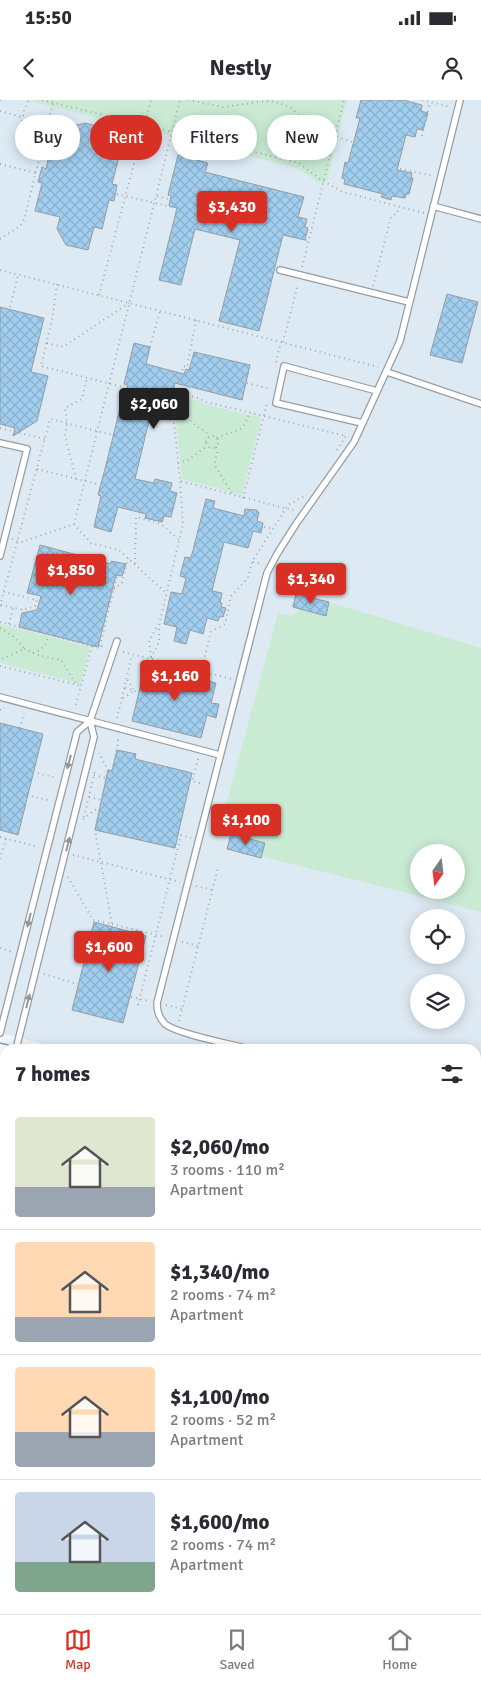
<!DOCTYPE html>
<meta charset="utf-8">
<style>
body{margin:0;font-family:Signika,sans-serif;background:#f2f2f3;color:#2b2b33;height:100vh;display:flex;flex-direction:column;font-size:19px;white-space:nowrap}
*{box-sizing:border-box;margin:0}
p{font-size:16px;color:#7c7c81}
.icon{flex:none;width:28px;height:28px;fill:none;stroke:currentColor;stroke-width:2;stroke-linecap:round;stroke-linejoin:round}
.map{position:relative;flex:1;overflow:hidden}
.side{position:absolute;left:0px;top:944px;width:481px;height:571px;display:flex;flex-direction:column;background:#fff;border-radius:15px 15px 0 0;box-shadow:0 2px 12px #0003}
.side>*{flex:none}
.guide{position:absolute;left:15px;top:15px;width:451px;height:45px;display:flex;gap:10px}
.needle{width:32px;rotate:194deg}
.buttons{position:absolute;left:410px;top:744px;display:grid;gap:10px}
.buttons a{display:grid;place-items:center;width:55px;height:55px;border-radius:50%;background:#fff;box-shadow:0 2px 12px #0003;font-size:25px}
.price{position:absolute;translate:-50% -42px;padding:0 11px;border-radius:5px;background:#d93025;color:#fff;font-size:16px;line-height:32px;filter:drop-shadow(0 1px 2px #0008)}
.price::after{content:'';position:absolute;left:50%;top:30px;width:15px;height:11px;margin-left:-8px;background:inherit;clip-path:polygon(0 0,100% 0,50% 100%)}
.price.active{background:#222;color:#fff}
ul{padding:0;list-style:none}
li{display:flex;align-items:center;gap:15px;height:125px;padding:0 15px}
li+li{border-top:1px solid #e1e1e2}
li span{display:grid;place-items:center;flex:none;width:140px;height:100px;border-radius:5px;color:#555}
li>.icon{margin-inline-start:auto}
span .icon{width:60px;height:60px;fill:#fffc;stroke-width:1}
li b{font-size:21px}
h2{display:flex;justify-content:space-between;align-items:center;height:60px;padding:0 15px;font-size:21px}
.chip{padding:0 18px;border-radius:22px;background:#fff;box-shadow:0 2px 12px #0003;font-size:18px;line-height:45px}
.chip.active{background:#d93025;color:#fff}
.status{display:flex;justify-content:space-between;align-items:center;height:35px;padding:0 25px;background:#fff;direction:ltr}
.status svg{height:14px;fill:currentColor}
header{display:flex;justify-content:space-between;align-items:center;height:65px;padding:0 15px;background:#fff;font-size:22px;font-weight:700}
.menu{display:flex;justify-content:space-around;align-items:center;height:70px;border-top:1px solid #e1e1e2;background:#fff;font-size:14px;color:#7c7c81}
.menu a{display:grid;justify-items:center;gap:2px}
.menu .active{color:#d93025}
.map>svg:first-child{display:block}
.built{fill:#ddeaf4;fill-rule:evenodd}
.green{fill:#c9ebd4;fill-rule:evenodd}
.building{fill:url(#building-cross-hatch);stroke:#969ca1}
.lines{fill:none;stroke-linecap:round;stroke-linejoin:round}
.service-casing{stroke:#979da1;stroke-width:8}
.minor-casing{stroke:#979da1;stroke-width:14}
.secondary-casing{stroke:#979da1;stroke-width:19}
.path{stroke:#a5a9ad;stroke-width:2;stroke-dasharray:1 4;stroke-linecap:butt}
.service{stroke:#fff;stroke-width:5.5}
.minor{stroke:#fff;stroke-width:11}
.secondary{stroke:#fff;stroke-width:16}
.oneway{fill:#959697}
</style>
<div class="status"><b>15:50</b><svg viewBox="0 0 49 12"><path d="M0 12V9h3v3zM5 12V6h3v6zM10 12V3h3v9zM15 12V0h3v12zM26 1h20v11H26zM47 4h2v5h-2z"/></svg></div>
<header><svg class="icon" aria-label="back" viewBox="0 0 24 24"><path d="M15 5l-7 7 7 7"/></svg>Nestly<svg class="icon" aria-label="person" viewBox="0 0 24 24"><circle cx="12" cy="8" r="4"/><path d="M4 21q1-7 8-7t8 7"/></svg></header>
<div class="map">
<svg width="481" height="1514" viewBox="0 0 481 1514">
<defs>
<pattern id="building-cross-hatch" width="8" height="8" patternUnits="userSpaceOnUse" patternTransform="scale(1.25)"><rect width="8" height="8" fill="#a1ceef"/><path d="M0 0l8 8M0 8l8-8" fill="none" stroke="#8ab0cc"/></pattern>
</defs>
<rect width="100%" height="100%" fill="#f0f6fb"/>
<path class="built" d="M0,0H481V1036L476,1035V949H63L0,933ZM419,752H456V790H419ZM419,818H456V855H419ZM419,882H456V920H419Z
M0,969L5,971V1510H102L101,1514H0Z"/>
<path class="green" d="M25,0H347L327,80L319,83L300,70L286,65Z
M186,298L199,301L204,304L261,318L242,395L182,379L175,312Z
M296,492L481,548V812L228,748L232,734L239,735L236,724L222,720L278,513L292,516L298,512V509L291,507ZM419,752H456V790H419Z
M0,524L90,547L81,584L0,563Z"/>
<path class="building" d="M361,0H403L422,5L421,11L428,13L423,30L417,29L415,37L406,35L397,70L412,73L411,78H413L409,94H406L405,98L392,96L391,100L381,97L383,94L344,84L345,79L342,78L345,62L348,63L360,18H356Z
M63,21L77,25L85,23L93,25L101,31L119,36L116,48L121,49L112,84L117,85L114,101L109,100L102,129L94,127L88,150L66,145L57,129L60,117L35,111L42,83L38,82L42,67L46,69L54,34L60,35Z
M178,55L208,63L205,72L304,97L298,117L307,119L305,127L308,128L305,140L283,135L259,231L219,221L240,140L195,129L181,185L159,180L177,108L169,106L171,96L168,95Z
M447,194L478,202L462,263L430,255Z
M0,207L44,218L31,272L48,276L37,321L13,336L15,328L0,324Z
M134,243L150,247L146,264L184,274L186,269L189,270L194,252L250,265L242,300L175,283L169,308L153,304L135,379L154,383L155,379L172,383L170,391L177,393L171,417L164,416L162,422L145,418L146,414L118,407L111,432L94,427L101,396L98,395L106,365L121,304L123,305L128,285L124,284Z
M206,399L215,401L213,408L244,416L245,409L257,410V412H259L257,421L263,423L261,433L253,431L248,448L224,442L212,491L222,493L220,503H222L221,507L226,508L223,517L220,516L218,521L207,518L203,534L190,530L186,544L174,541L177,527L164,524L171,492L182,494L186,478L180,476L185,457L190,458L192,454Z
M40,445L111,464V461L126,464L122,476L116,475L98,547L19,527L22,513L37,510L41,496L27,493Z
M296,494L329,502L326,516L293,507Z
M145,566L216,583L211,603L219,604L216,618L207,615L201,638L132,621Z
M0,623L43,634L18,735L0,730Z
M117,650L136,654L135,659L192,673L175,748L95,730L108,670L112,671Z
M231,734L265,743L261,758L227,749Z
M94,822L146,836L123,923L72,910Z"/>
<g class="lines">
<g class="service-casing">
<path id="service" d="M433,106L481,119
M280,170L409,202
M387,272L481,304
M362,323L276,303L284,266L377,291
M0,343L27,349L0,456
M0,597L220,655
M0,933L77,632L90,621L117,541
M16,949L94,637L90,621
M249,949C231,944 177,934 165,924C159,917 157,912 157,903L267,473L277,454L296,424L354,342L400,241L460,0
M476,1007L481,1008
M0,1015L5,995
M0,1021L5,1022
M0,1352L5,1333
M0,1372L5,1373
M0,1404L5,1405
M0,1509L20,1514
M65,1514L66,1510"/>
</g>
<g class="minor-casing">
<path id="minor" d="M468,1510L470,1514
M106,1514L107,1510"/>
</g>
<g class="secondary-casing">
<path id="secondary" d="M0,952L5,953
M476,1048L481,1049
M476,1076L481,1077"/>
</g>
<path class="path" d="M42,0L299,63L323,81L343,92L424,113
M188,0L223,7L266,1L280,3L291,8L310,25L319,30L352,42
M422,0L450,7
M0,1V0
M0,11L22,17
M22,21L24,10L29,0
M422,36L430,2
M0,64L36,73
M400,69L433,76
M117,94L172,107
M157,96L169,99
M0,139L20,126L24,120L53,3
M301,139L309,141
M302,167L344,0
M0,170L378,267
M57,184L52,220L41,266L123,287
M373,186L391,117L397,113L399,107
M99,195L151,0
M10,207L18,175
M196,220L187,267L183,266L177,293L198,298L206,302L346,336L336,351
M283,242L298,184
M47,243L63,247L129,203
M150,247L160,211
M276,262L281,242
M247,283L270,289
M177,293L173,312L180,381L296,411
M176,300C182,307 187,316 193,323C198,328 205,330 209,336
M0,328L45,339
M206 342a6 6 0 1 1 12 0a6 6 0 1 1-12 0Z
M217,338C234,329 243,336 249,313
M216,347C219,354 214,359 215,366L233,395
M178,363L188,360L207,346
M37,369L101,385
M76,379L65,336L67,323L65,308L82,299L87,278
M243,398L267,303
M74,424L91,443L119,450L166,493
M264,427L273,429
M12,439L22,442L74,424L180,0
M253,462L263,464
M135,464L136,417L161,424L179,440
M114,489L122,483L128,458
M1,505L23,510L35,506L37,500L4,492
M0,506L50,319L113,335
M0,522L92,546L75,608
M9,524L13,508
M0,528L13,536L24,549L0,560
M93,546L99,548L100,546L106,547
M100,546L117,476
M24,549L40,556L61,560L76,584
M123,552L232,579
M33,553C43,549 46,546 48,535
M151,557L149,541L157,527
M151,558L159,542V525L183,424L180,381
M0,566L82,586
M201,571L211,532L225,524L231,496L248,478L252,462L288,405L305,396
M125,588L138,592
M123,598L134,591L127,579
M0,610L5,608
M117,618L132,555
M20,628L24,613
M198,659L192,681L204,684
M108,670L112,671L118,643V636
M33,672L57,678
M94,675L106,678
M27,695L51,701
M89,697L101,700
M84,717L95,671
M83,719L99,707
M0,737L39,747
M73,755L180,782
M0,759L6,739
M68,777L93,820L112,824L95,730L108,670L99,653
M196,786L213,790
M112,824L165,837
M182,842L199,846
M0,848L13,852
M44,874L78,884
M131,897L149,901
M138,905L181,735L191,738
M166,905L183,909
M179,921L218,768"/>
<use href="#service" class="service"/>
<use href="#minor" class="minor"/>
<use href="#secondary" class="secondary"/>
</g>
<defs><path id="oneway-solid" d="M-6-.8H1V-3.2L6.5 0L1 3.2V.8H-6Z" transform="scale(1.25)"/></defs>
<g class="oneway">
<use href="#oneway-solid" transform="translate(69 662) rotate(105)"/>
<use href="#oneway-solid" transform="translate(68 744) rotate(-76)"/>
<use href="#oneway-solid" transform="translate(29 820) rotate(104)"/>
<use href="#oneway-solid" transform="translate(28 901) rotate(-76)"/>
</g>
</svg>
<div class="buttons">
<a><svg class="needle" viewBox="-14 -14 28 28"><path d="M0-13l5 13h-10z" fill="#e53935"/><path d="M0 13l5-13h-10z" fill="#7c7c81"/></svg></a>
<a><svg class="icon" aria-label="locate" viewBox="0 0 24 24"><circle cx="12" cy="12" r="6"/><path d="M12 2v4M12 18v4M2 12h4M18 12h4"/></svg></a>
<a><svg class="icon" aria-label="layers" viewBox="0 0 24 24"><path d="M12 4l9 5-9 5-9-5zM3 14l9 5 9-5"/></svg></a>
</div>
<b class="price" style="left:232px;top:133px">$3,430</b>
<b class="price active" style="left:154px;top:330px">$2,060</b>
<b class="price" style="left:71px;top:496px">$1,850</b>
<b class="price" style="left:311px;top:505px">$1,340</b>
<b class="price" style="left:175px;top:602px">$1,160</b>
<b class="price" style="left:246px;top:746px">$1,100</b>
<b class="price" style="left:109px;top:873px">$1,600</b>
<div class="guide">
<a class="chip">Buy</a>
<a class="chip active">Rent</a>
<a class="chip">Filters</a>
<a class="chip">New</a>
</div>
<section class="side">
<h2>7 homes<svg class="icon" aria-label="filters" viewBox="0 0 24 24"><path d="M4 7h16M4 17h16"/><circle cx="9" cy="7" r="2"/><circle cx="15" cy="17" r="2"/></svg></h2>
<ul>
<li><span style="background:linear-gradient(#dfe7d0 70%,#9aa5b1 0)"><svg class="icon" aria-label="home" viewBox="0 0 24 24"><path d="M3 11l9-7 9 7M6 9v11h12V9"/></svg></span><div><b>$2,060/mo</b><p>3 rooms · 110 m²</p><p>Apartment</p></div></li>
<li><span style="background:linear-gradient(#ffd9b3 75%,#9aa5b1 0)"><svg class="icon" aria-label="home" viewBox="0 0 24 24"><path d="M3 11l9-7 9 7M6 9v11h12V9"/></svg></span><div><b>$1,340/mo</b><p>2 rooms · 74 m²</p><p>Apartment</p></div></li>
<li><span style="background:linear-gradient(#ffd9b3 65%,#9aa5b1 0)"><svg class="icon" aria-label="home" viewBox="0 0 24 24"><path d="M3 11l9-7 9 7M6 9v11h12V9"/></svg></span><div><b>$1,100/mo</b><p>2 rooms · 52 m²</p><p>Apartment</p></div></li>
<li><span style="background:linear-gradient(#c9d6e8 70%,#7fa58c 0)"><svg class="icon" aria-label="home" viewBox="0 0 24 24"><path d="M3 11l9-7 9 7M6 9v11h12V9"/></svg></span><div><b>$1,600/mo</b><p>2 rooms · 74 m²</p><p>Apartment</p></div></li>
</ul>
</section>
</div>
<nav class="menu">
<a class="active"><svg class="icon" aria-label="map" viewBox="0 0 24 24"><path d="M3 6l6-2 6 2 6-2v14l-6 2-6-2-6 2zM9 4v14M15 6v14"/></svg>Map</a>
<a><svg class="icon" aria-label="saved" viewBox="0 0 24 24"><path d="M7 4h10v16l-5-4-5 4z"/></svg>Saved</a>
<a><svg class="icon" aria-label="home" viewBox="0 0 24 24"><path d="M3 11l9-7 9 7M6 9v11h12V9"/></svg>Home</a>
</nav>
